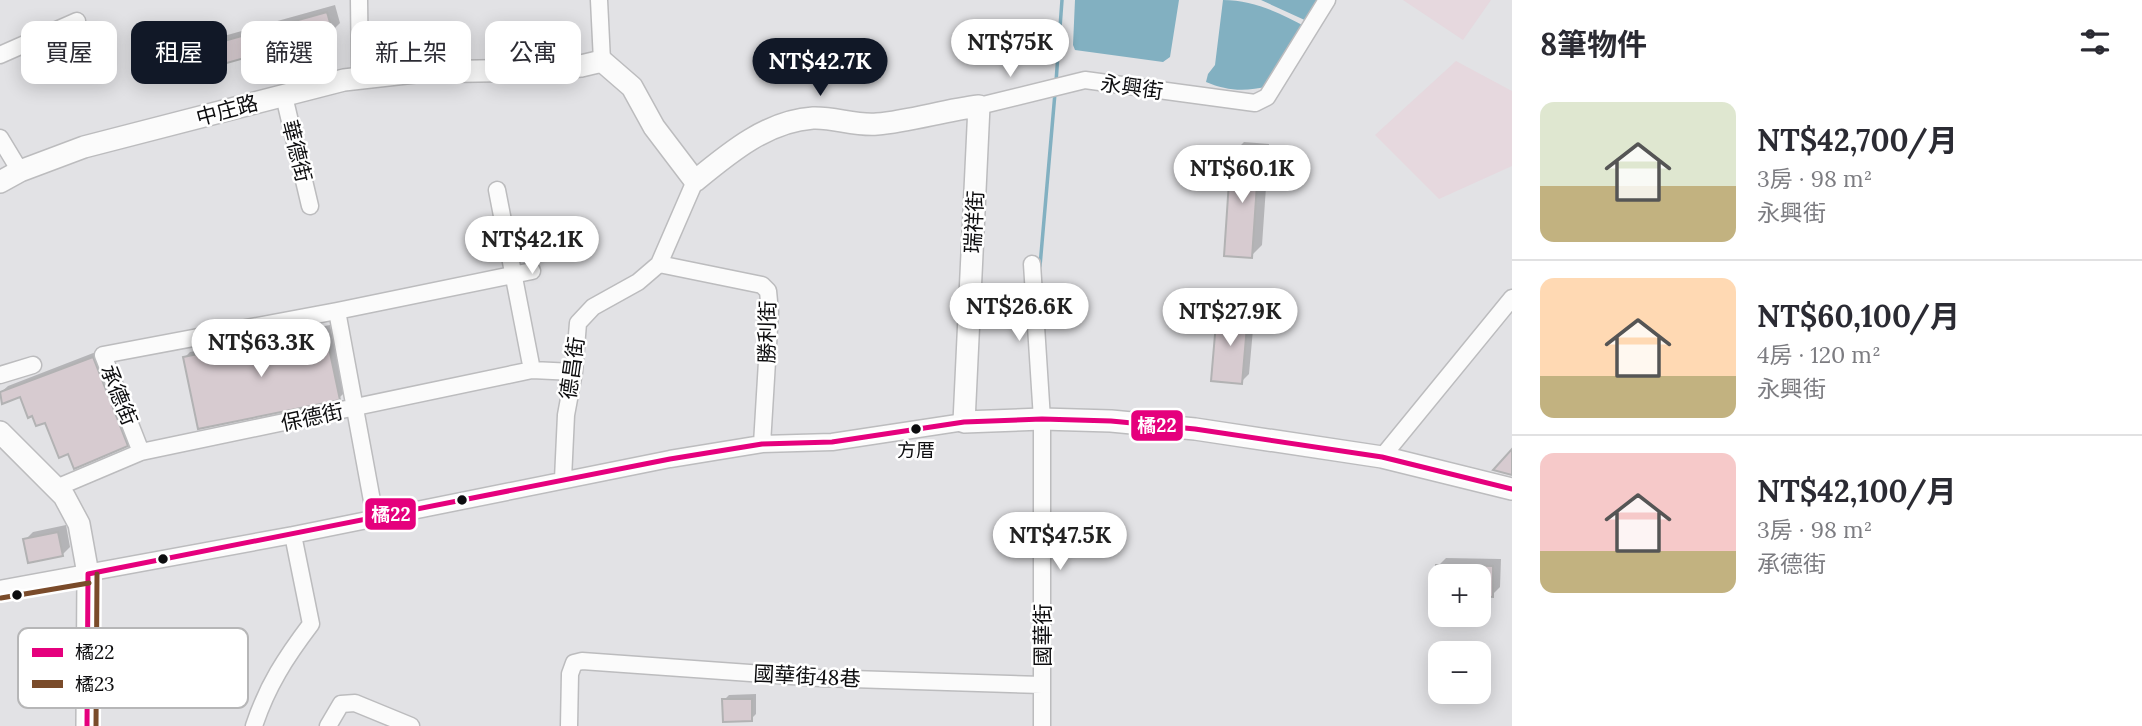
<!DOCTYPE html>
<html lang="zh-TW">
<meta charset="utf-8">
<style>
body{margin:0;font-family:Lora,"Noto Sans TC",serif;background:#f7f7f7;color:#2b2b33;height:100vh;display:flex;flex-direction:column;font-size:26px;white-space:nowrap}
*{box-sizing:border-box;margin:0}
p{font-size:23px;color:#7c7c81}
.icon{flex:none;width:38px;height:38px;fill:none;stroke:currentColor;stroke-width:2;stroke-linecap:round;stroke-linejoin:round}
.map{position:relative;flex:1;overflow:hidden}
.side{display:flex;flex-direction:column;background:#fff;width:630px}
.side>*{flex:none}
.hud{position:absolute;left:21px;top:21px;width:665px;height:63px;display:flex;gap:14px}
.controls{position:absolute;left:1428px;top:564px;display:grid;gap:14px}
.controls a{display:grid;place-items:center;width:63px;height:63px;border-radius:14px;background:#fff;box-shadow:0 4px 18px #0003;font-size:35px}
.price{position:absolute;translate:-50% -60px;padding:0 16px;border-radius:24px;background:#fff;color:#222;font-size:23px;line-height:46px;filter:drop-shadow(0 2px 4px #0008)}
.price::after{content:'';position:absolute;left:50%;top:42px;width:21px;height:16px;margin-left:-10px;background:inherit;clip-path:polygon(0 0,100% 0,50% 100%)}
.price.current{background:#111827;color:#fff}
ul{padding:0;list-style:none}
li{display:flex;align-items:center;gap:21px;height:175px;padding:0 28px}
li+li{border-top:2px solid #e1e1e2}
li span{display:grid;place-items:center;flex:none;width:196px;height:140px;border-radius:14px;color:#555}
li>.icon{margin-inline-start:auto}
span .icon{width:84px;height:84px;fill:#fffc;stroke-width:1}
li b{font-size:30px}
h2{display:flex;justify-content:space-between;align-items:center;height:84px;padding:0 28px;font-size:30px}
.tag{padding:0 24px;border-radius:14px;background:#fff;box-shadow:0 4px 18px #0003;font-size:24px;line-height:63px}
.tag.current{background:#111827;color:#fff}
main{display:flex;flex:1;min-height:0}
.map>svg:first-child{display:block}
.industrial{fill:#e6d8de}
.water{fill:#82b0c1}
.shadow{fill:#0003}
.lines{fill:none;stroke-linecap:round;stroke-linejoin:round}
.stream{stroke:#82b0c1;stroke-width:3.5}
.building{fill:#d7cbd0;stroke:#b2b2b3;stroke-width:2}
.street-casing{stroke:#bcbcbe;stroke-width:19}
.secondary-casing{stroke:#bcbcbe;stroke-width:24}
.street{stroke:#fbfbfb;stroke-width:16}
.secondary{stroke:#fbfbfb;stroke-width:21}
.bus-1-casing{stroke:#fff;stroke-width:10}
.bus-2-casing{stroke:#fff;stroke-width:10}
.bus-1{stroke:#e5007d;stroke-width:5}
.bus-2{stroke:#7a4b2a;stroke-width:5}
.bus-dot{fill:#0d0d0f;stroke:#fff;stroke-width:2.5}
.labels{text-anchor:middle;dominant-baseline:central;stroke-width:5;stroke-linejoin:round;paint-order:stroke}
.bus-label{font-size:19px;fill:#0d0d0f;stroke:#fff}
.street-label{font-size:21px;fill:#0d0d0f;stroke:#fff}
.key{fill:#fff;stroke:#b6b6b7;stroke-width:2}
.key-label{font-size:19px;fill:#0d0d0f}
.line-badge{stroke:#fff;stroke-width:2.5}
.badge-label{font-size:19px;text-anchor:middle;font-weight:bold;fill:#fff}
</style>
<main>
<div class="map">
<svg width="1512" height="726" viewBox="0 0 1512 726">
<rect width="100%" height="100%" fill="#e2e2e5"/>
<path class="industrial" d="M1403,0H1491L1463,40Z
M1456,61L1512,91V166L1439,199L1375,135Z"/>
<path class="water" d="M1075,0H1179L1170,57L1163,62L1075,50L1073,45Z
M1223,0C1254,0 1279,13 1306,27L1268,86C1246,92 1227,91 1206,82L1208,74L1215,65Z
M1261,0H1323L1309,22Z"/>
<path class="shadow" d="M335,5L340,23L332,31L180,54L188,46Z
M1244,142L1269,144L1262,245L1251,256L1233,153Z
M1227,304L1255,307L1249,374L1241,382L1219,312Z
M330,325L344,393L339,398L185,357L190,352Z
M101,350L134,437L127,445L69,452L46,421L21,395L3,402L0,393L8,386Z
M66,525L70,547L62,555L25,540L33,532Z
M1446,558L1501,559L1500,587L1492,595H1479V576H1440V594H1437L1438,566Z
M756,694V714L751,719L724,700L729,695Z"/>
<g class="lines">
<path class="stream" d="M1056,82L1062,0
M1040,266L1055,93"/>
</g>
<path class="building" d="M327,12L333,33L184,75L178,54Z
M1231,152L1259,154L1252,258L1224,256Z
M1217,311L1248,314L1242,384L1211,381Z
M325,329L340,400L198,429L183,357Z
M93,357L128,446L74,469L68,454L59,458L45,423L36,426L32,416L28,418L20,397L2,404L0,392Z
M1512,449V475L1493,470Z
M58,532L63,556L28,563L23,539Z
M1436,565L1493,566V597L1479,596V576H1436Z
M722,699H752V721L723,722Z"/>
<g class="lines">
<g class="street-casing">
<path id="street" d="M359,0L360,77
M599,0L602,61
M0,55L77,21
M284,96L310,206
M979,106L1085,80L1255,103L1267,97L1327,0
M0,138L20,171
M497,190L532,370
M659,264L762,285L768,291L770,312L762,444
M1032,264L1042,419V726
M337,311L375,517
M0,375L33,365
M141,452L103,355L337,311L532,271
M1382,457L1512,298
M563,479L566,415L574,372L578,323L593,307L638,282L659,264L695,181
M56,488L141,452L532,370L574,372
M0,589L293,535L670,459L762,444L832,442L964,422
M254,726C267,686 286,657 311,624L293,535
M328,726L341,704L355,703L411,726
M569,726L570,674L574,663L582,661L820,678L1042,685"/>
</g>
<g class="secondary-casing">
<path id="secondary" d="M0,182L20,171L84,147L344,80L415,72L538,70L581,66L602,61L632,87L654,127L695,181C729,153 767,121 813,118C834,117 855,126 877,124C911,121 945,110 979,106L964,422L1042,419L1111,421L1195,429L1382,457L1512,489
M0,432L64,496L79,524L88,574L87,726"/>
</g>
<use href="#street" class="street"/>
<use href="#secondary" class="secondary"/>
<g class="bus-1-casing">
<path id="bus-1" d="M88,574L670,459L762,444L832,442L964,422L1042,419L1111,421L1195,429L1382,457L1512,489
M87,726L88,574"/>
</g>
<g class="bus-2-casing">
<path id="bus-2" d="M1,598L89,583
M96,726L97,574"/>
</g>
<use href="#bus-1" class="bus-1"/>
<use href="#bus-2" class="bus-2"/>
</g>
<g class="bus-dot">
<circle cx="916" cy="429" r="6"/>
<circle cx="462" cy="500" r="6"/>
<circle cx="163" cy="559" r="6"/>
<circle cx="17" cy="595" r="6"/>
</g>
<g class="labels">
<g class="bus-label">
<text x="916" y="450">方厝</text>
</g>
<g class="street-label">
<text transform="translate(1132 87) rotate(8)">永興街</text>
<text transform="translate(227 110) rotate(-15)">中庄路</text>
<text transform="translate(297 151) rotate(76)">華德街</text>
<text transform="translate(974 222) rotate(-87)">瑞祥街</text>
<text transform="translate(767 332) rotate(-89)">勝利街</text>
<text transform="translate(572 368) rotate(-82)">德昌街</text>
<text transform="translate(119 395) rotate(68)">承德街</text>
<text transform="translate(312 417) rotate(-12)">保德街</text>
<text transform="translate(1042 635) rotate(-90)">國華街</text>
<text transform="translate(807 676) rotate(3)">國華街48巷</text>
</g>
</g>
<rect x="18" y="628" width="230" height="80" rx="10" class="key"/>
<rect x="32" y="648" width="31" height="9" fill="#e5007d"/>
<rect x="32" y="680" width="31" height="8" fill="#7a4b2a"/>
<g class="key-label">
<text x="75" y="659">橘22</text>
<text x="75" y="691">橘23</text>
</g>
<g class="line-badge">
<rect x="1130" y="409" width="54" height="33" rx="7" fill="#e5007d"/>
<rect x="364" y="497" width="53" height="34" rx="7" fill="#e5007d"/>
</g>
<g class="badge-label">
<text x="1157" y="432">橘22</text>
<text x="391" y="521">橘22</text>
</g>
</svg>
<div class="controls">
<a>+</a>
<a>−</a>
</div>
<b class="price" style="left:1010px;top:79px">NT$75K</b>
<b class="price current" style="left:820px;top:98px">NT$42.7K</b>
<b class="price" style="left:1242px;top:205px">NT$60.1K</b>
<b class="price" style="left:532px;top:276px">NT$42.1K</b>
<b class="price" style="left:1019px;top:343px">NT$26.6K</b>
<b class="price" style="left:1230px;top:348px">NT$27.9K</b>
<b class="price" style="left:261px;top:379px">NT$63.3K</b>
<b class="price" style="left:1060px;top:572px">NT$47.5K</b>
<div class="hud">
<a class="tag">買屋</a>
<a class="tag current">租屋</a>
<a class="tag">篩選</a>
<a class="tag">新上架</a>
<a class="tag">公寓</a>
</div>
</div>
<section class="side">
<h2>8筆物件<svg class="icon" aria-label="filters" viewBox="0 0 24 24"><path d="M4 7h16M4 17h16"/><circle cx="9" cy="7" r="2"/><circle cx="15" cy="17" r="2"/></svg></h2>
<ul>
<li><span style="background:linear-gradient(#dfe7d0 60%,#c2b280 0)"><svg class="icon" aria-label="home" viewBox="0 0 24 24"><path d="M3 11l9-7 9 7M6 9v11h12V9"/></svg></span><div><b>NT$42,700/月</b><p>3房 · 98 m²</p><p>永興街</p></div></li>
<li><span style="background:linear-gradient(#ffd9b3 70%,#c2b280 0)"><svg class="icon" aria-label="home" viewBox="0 0 24 24"><path d="M3 11l9-7 9 7M6 9v11h12V9"/></svg></span><div><b>NT$60,100/月</b><p>4房 · 120 m²</p><p>永興街</p></div></li>
<li><span style="background:linear-gradient(#f6c9c9 70%,#c2b280 0)"><svg class="icon" aria-label="home" viewBox="0 0 24 24"><path d="M3 11l9-7 9 7M6 9v11h12V9"/></svg></span><div><b>NT$42,100/月</b><p>3房 · 98 m²</p><p>承德街</p></div></li>
</ul>
</section>
</main>
